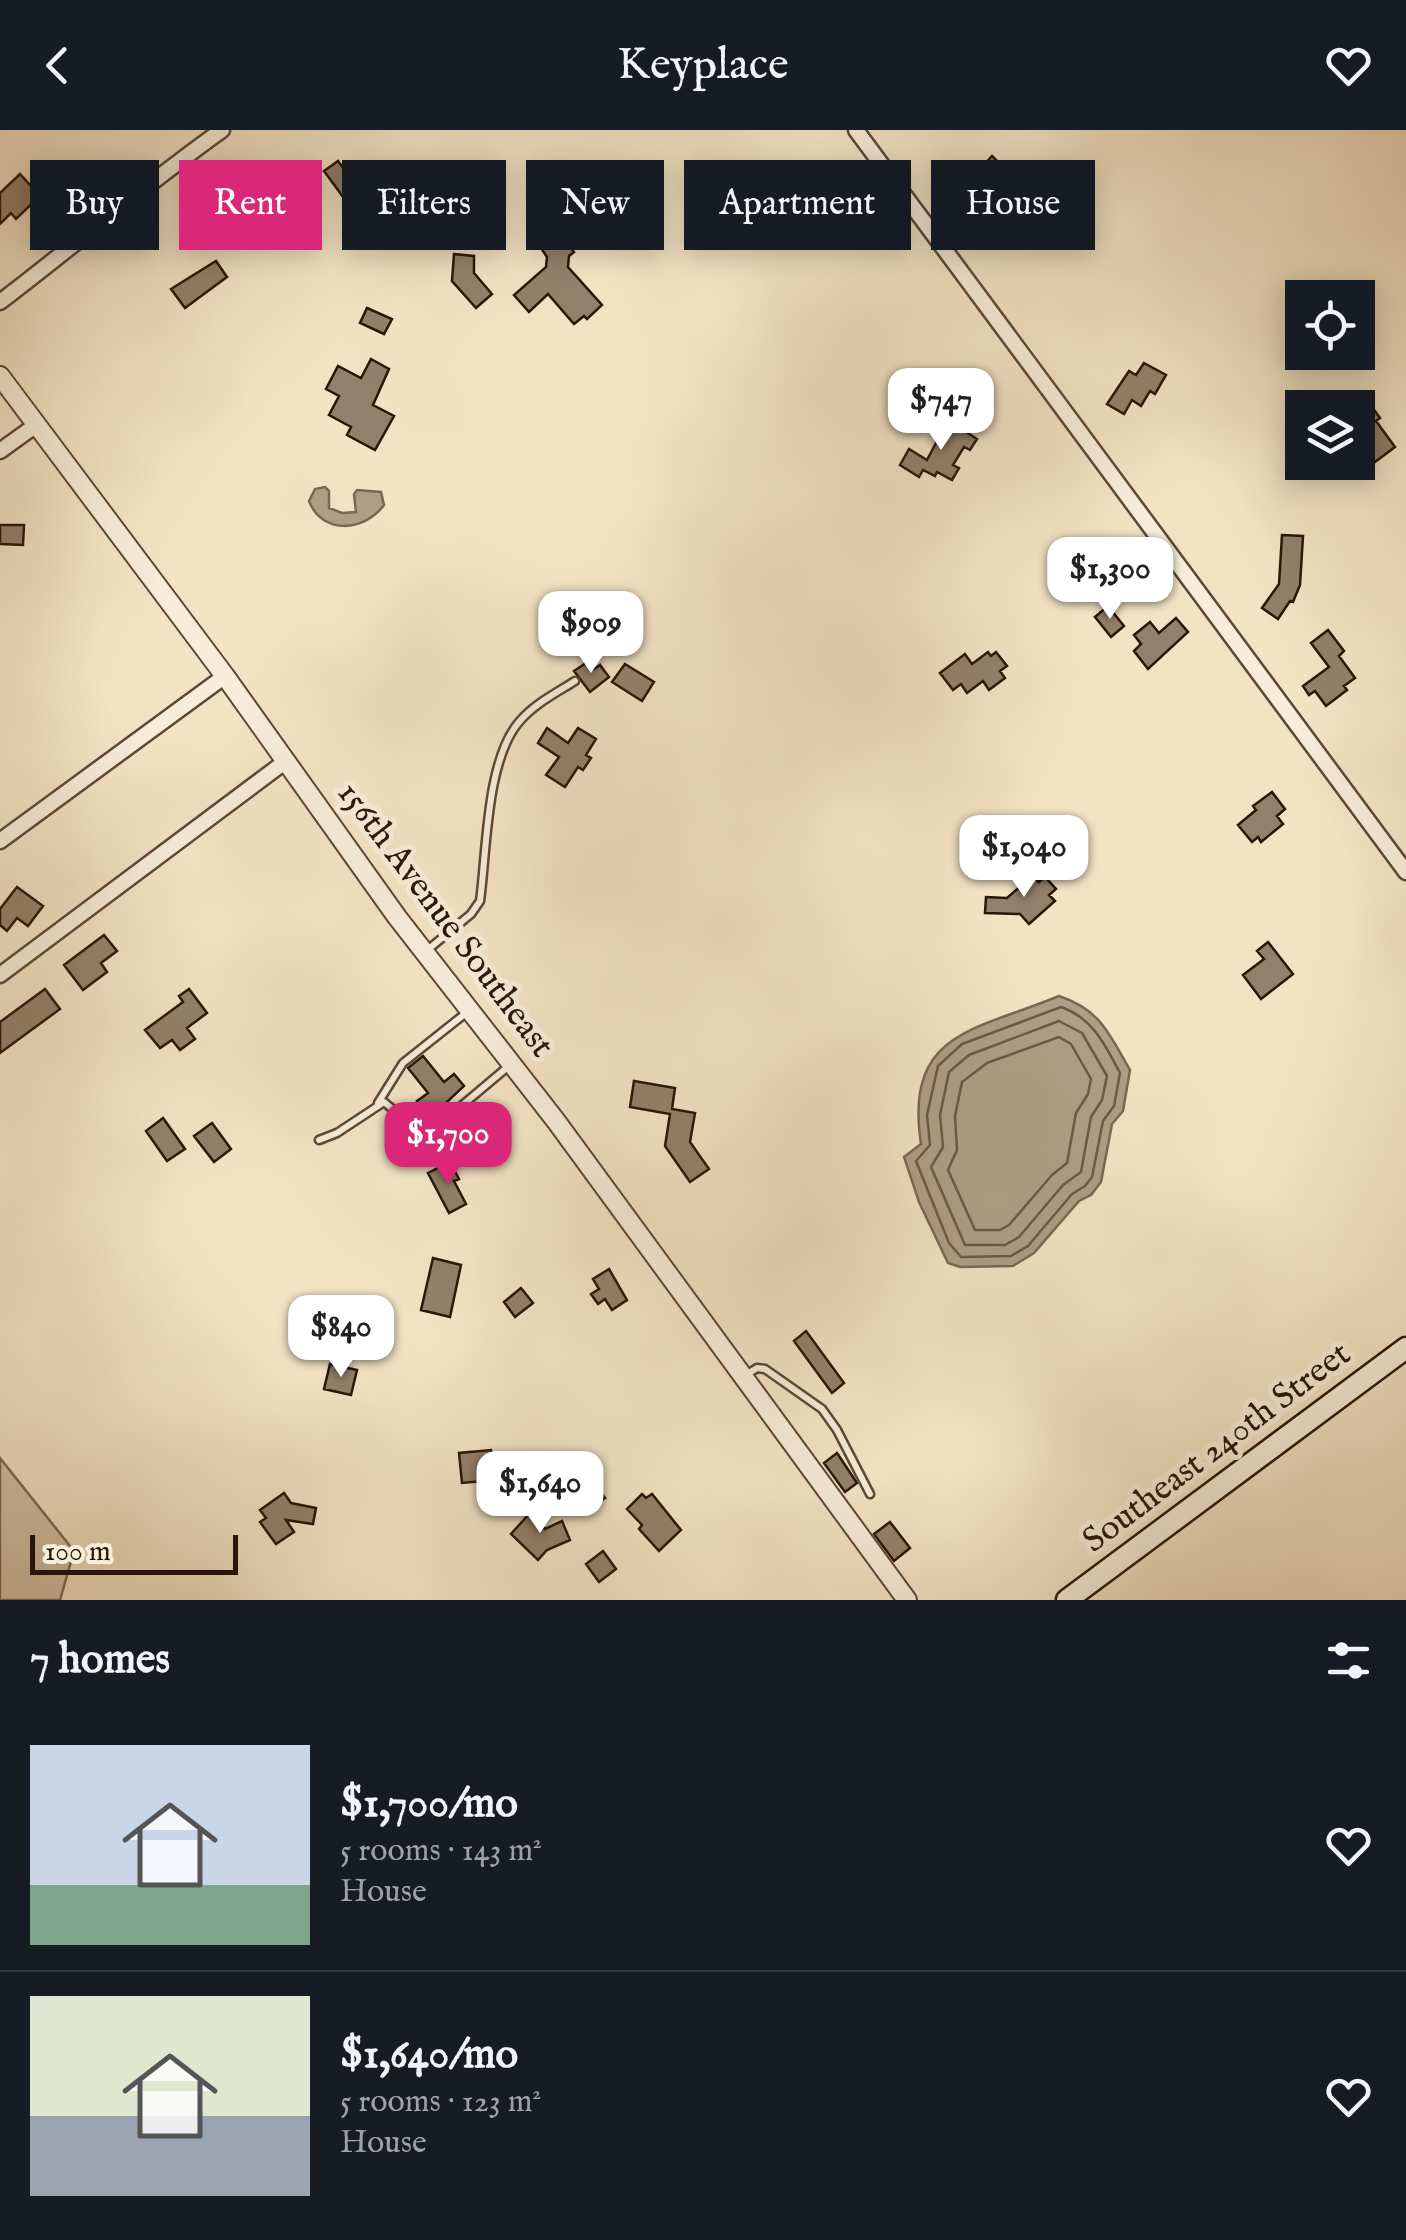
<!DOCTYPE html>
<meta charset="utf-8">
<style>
body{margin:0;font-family:"IM FELL English",serif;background:#242831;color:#f1f3f6;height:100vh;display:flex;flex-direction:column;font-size:38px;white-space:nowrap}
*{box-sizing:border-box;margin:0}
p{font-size:32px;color:#9ea1a6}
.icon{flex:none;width:55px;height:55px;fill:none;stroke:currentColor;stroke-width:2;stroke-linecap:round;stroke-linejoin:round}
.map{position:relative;height:1470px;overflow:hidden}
.drawer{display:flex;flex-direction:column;background:#171b24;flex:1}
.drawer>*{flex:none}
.top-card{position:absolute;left:30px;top:30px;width:1348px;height:90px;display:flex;gap:20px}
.tools{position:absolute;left:1285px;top:150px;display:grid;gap:20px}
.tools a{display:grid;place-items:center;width:90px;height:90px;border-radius:0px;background:#171b24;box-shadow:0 5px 25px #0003;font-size:50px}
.scale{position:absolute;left:30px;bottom:25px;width:208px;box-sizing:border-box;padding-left:10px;border:5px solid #2a1508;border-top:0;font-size:28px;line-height:35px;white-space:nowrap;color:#2a1508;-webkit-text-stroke:8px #f7edd9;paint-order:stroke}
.price{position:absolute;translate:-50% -85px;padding:0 22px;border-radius:20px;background:#fff;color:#222;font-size:32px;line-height:65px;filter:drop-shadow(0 2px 5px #0008)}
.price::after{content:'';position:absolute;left:50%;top:60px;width:30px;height:22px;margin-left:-15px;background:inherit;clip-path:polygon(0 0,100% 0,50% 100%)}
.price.selected{background:#db2777;color:#fff}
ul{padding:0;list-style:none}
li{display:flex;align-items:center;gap:30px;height:250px;padding:0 30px}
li+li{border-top:2px solid #363941}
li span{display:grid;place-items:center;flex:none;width:280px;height:200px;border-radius:0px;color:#555}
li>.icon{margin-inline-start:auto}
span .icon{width:120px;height:120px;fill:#fffc;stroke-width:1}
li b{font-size:42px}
h2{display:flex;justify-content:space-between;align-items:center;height:120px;padding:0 30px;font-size:42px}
.tag{padding:0 35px;border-radius:0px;background:#171b24;box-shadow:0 5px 25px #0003;font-size:35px;line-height:90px}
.tag.selected{background:#db2777;color:#fff}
header{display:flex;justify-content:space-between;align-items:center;height:130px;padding:0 30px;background:#171b24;font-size:45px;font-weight:600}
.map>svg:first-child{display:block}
.green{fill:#d1c0a5;stroke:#7e6a56;stroke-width:2.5}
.water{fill:#af9d85;stroke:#7a6753;stroke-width:2.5}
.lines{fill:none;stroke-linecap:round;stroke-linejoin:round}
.shore{stroke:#6c5946;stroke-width:2.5}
.building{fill:#93806a;stroke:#2a1508;stroke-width:2.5}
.service-casing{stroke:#5c4837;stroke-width:11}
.minor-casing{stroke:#5c4837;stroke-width:19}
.tertiary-casing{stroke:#5c4837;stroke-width:22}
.secondary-casing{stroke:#2a1508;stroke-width:25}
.service{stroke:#f7edd9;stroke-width:6}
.minor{stroke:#f7edd9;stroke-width:14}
.tertiary{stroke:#f7edd9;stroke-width:18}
.secondary{stroke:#f7edd9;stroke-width:20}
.labels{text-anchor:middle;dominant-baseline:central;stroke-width:10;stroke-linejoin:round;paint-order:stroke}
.street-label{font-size:35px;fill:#2a1508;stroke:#f7edd9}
</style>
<header><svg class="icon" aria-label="back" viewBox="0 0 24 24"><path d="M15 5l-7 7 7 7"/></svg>Keyplace<svg class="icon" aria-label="heart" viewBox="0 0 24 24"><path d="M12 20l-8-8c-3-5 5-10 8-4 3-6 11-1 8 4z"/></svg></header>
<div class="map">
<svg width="1406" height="1470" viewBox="0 0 1406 1470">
<rect width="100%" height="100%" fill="#f3e3c5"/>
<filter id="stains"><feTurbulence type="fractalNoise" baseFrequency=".002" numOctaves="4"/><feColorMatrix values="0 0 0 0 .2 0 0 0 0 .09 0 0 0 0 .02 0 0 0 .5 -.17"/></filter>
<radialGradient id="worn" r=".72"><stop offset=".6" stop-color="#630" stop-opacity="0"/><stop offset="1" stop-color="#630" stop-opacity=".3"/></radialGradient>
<path class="green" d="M0,1328L74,1421L60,1470H0Z"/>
<path class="water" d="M325,357L329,361V378L342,383L356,382L354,364L357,360L381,362L384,375C364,402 322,405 309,371L315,359Z
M1059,866C1101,880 1109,904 1130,940L1123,981L1112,994L1101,1052L1091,1065L1079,1071L1034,1123L1013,1136L960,1137L948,1133L919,1072L904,1027L921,1014C904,900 976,901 1059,866Z"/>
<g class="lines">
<path class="shore" d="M1061,877C1093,888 1105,915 1120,943L1114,976L1103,991L1092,1047L1085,1056L1072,1064L1028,1116L1011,1126L961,1127L949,1113L916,1031L930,1015L927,985L938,936L962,914Z
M1059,891L1082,903L1107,946L1102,970L1091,987L1081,1042L1063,1055L1019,1107L1005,1115H965L931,1037L943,1017L940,985L949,942L969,925Z
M1059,907L1071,914L1091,949L1088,964L1076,983L1067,1033L1052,1045L1009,1095L1000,1100H975L948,1040L957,1020L955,986L962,952L987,933Z"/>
</g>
<path class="building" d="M992,26L1007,41L997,51L1007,61L983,87L967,72L988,50L979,40Z
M338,31L360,61L346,71L324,41Z
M20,44L40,66L16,89L11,83L0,94V63Z
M551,77L565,78L564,88H568L570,105L576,112L570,117L574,122L569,126L568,137L602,175L587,189L584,186L574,194L548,164L529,182L514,165L546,137L547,127L541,118L528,117L529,102H543Z
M454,124L474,126V143L492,164L476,178L452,151Z
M216,131L227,147L185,178L171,159Z
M367,178L392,189L384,204L360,193Z
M371,229L389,239L373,275L394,286L375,320L347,305L351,297L329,285L339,266L326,259L338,236L361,248Z
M1144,233L1166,245L1155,264L1150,261L1141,276L1132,270L1124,284L1107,274L1129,241L1136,245Z
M1367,270L1380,288L1376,291L1395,317L1375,332L1358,308V277Z
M948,290L977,309L970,320L964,317L953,335L959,338L952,350L937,342L935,346L923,340L919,347L900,335L909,319L927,330Z
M0,395H24L23,415L0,414Z
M1282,405L1303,406L1300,455L1293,472L1290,471L1278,489L1262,478L1279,454Z
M1108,476L1124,496L1111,507L1095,487Z
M1176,488L1188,502L1148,539L1134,521L1141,514L1134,505L1150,492L1159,503Z
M1328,500L1344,521L1339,526L1355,548L1344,556L1347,560L1326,576L1315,561L1309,565L1303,556L1329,537L1311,513Z
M988,522L991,526L996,522L1007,536L1000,541L1005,548L989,560L983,551L967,563L961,554L953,560L940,543L965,524L972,534Z
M589,531L594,539L600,535L609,547L590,562L574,541Z
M625,534L654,552L642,571L612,552Z
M547,598L568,613L578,598L596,609L586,625L591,628L583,640L578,637L565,657L546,645L559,627L538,613Z
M1272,662L1285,679L1277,686L1283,694L1261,712L1258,707L1252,712L1238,695L1256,680L1253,676Z
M1032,746L1039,752L1045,747L1056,759L1049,765L1055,771L1029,794L1020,784L985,783L986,767L1007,768Z
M17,757L43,776L28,796L17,788L7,801L0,795V779Z
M104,805L117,821L101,833L107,842L83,860L64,835Z
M1268,812L1293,844L1261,869L1243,845L1264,829L1257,821Z
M45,859L60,879L0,923V892Z
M189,859L207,883L187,898L195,909L180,920L172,910L160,918L145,900L183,872L179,866Z
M423,926L444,952L454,944L464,956L430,988L417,971L428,963L408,938Z
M634,951L675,958L672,979L695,983L690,1012L709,1039L690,1052L665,1016L670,984L630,977Z
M163,988L185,1019L167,1031L146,1001Z
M212,993L231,1019L214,1032L194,1006Z
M450,1032L459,1049L454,1051L466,1074L449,1083L428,1043Z
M433,1128L461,1135L450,1187L421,1180Z
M609,1139L627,1170L612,1180L605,1169L598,1174L591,1164L599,1159L593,1149Z
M521,1158L533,1173L515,1187L504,1172Z
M806,1201L844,1253L832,1263L794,1211Z
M330,1234L357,1240L351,1265L324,1259Z
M491,1320L494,1350L462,1353L459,1323Z
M837,1323L857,1353L845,1362L824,1333Z
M593,1352L605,1368L587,1381L576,1365Z
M284,1363L291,1373L316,1378L313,1394L286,1390L294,1402L276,1414L260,1392L266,1388L260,1380Z
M642,1364L646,1368L652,1364L681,1400L659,1421L639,1399L642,1395L627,1379Z
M529,1384L545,1399L562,1391L570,1410L547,1420L538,1430L511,1404Z
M890,1392L910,1418L894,1431L874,1404Z
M603,1421L616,1439L599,1452L586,1434Z"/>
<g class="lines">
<g class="service-casing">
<path id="service" d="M425,822L471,784L480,771C487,720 486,631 519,592C534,574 556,563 575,551
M378,973L403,933L466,883
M319,1010L337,1003L384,972L420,1002L428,1004L510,935
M746,1245L757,1238L765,1239L822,1279L837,1300L870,1364"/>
</g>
<g class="minor-casing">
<path id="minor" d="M856,0L1406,742
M0,172C75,115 146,54 222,0
M0,321L36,295
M0,711L225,546
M0,845L286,631"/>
</g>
<g class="tertiary-casing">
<path id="tertiary" d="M0,246L225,546L397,787L556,991L907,1470"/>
</g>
<g class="secondary-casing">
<path id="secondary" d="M1067,1470L1406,1218"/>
</g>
<use href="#service" class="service"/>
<use href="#minor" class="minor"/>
<use href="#tertiary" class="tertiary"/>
<use href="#secondary" class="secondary"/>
</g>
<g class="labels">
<g class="street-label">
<text transform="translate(445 790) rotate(53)">156th Avenue Southeast</text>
<text transform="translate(1217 1318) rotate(-37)">Southeast 240th Street</text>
</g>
</g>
<rect width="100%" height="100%" filter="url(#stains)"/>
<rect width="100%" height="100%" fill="url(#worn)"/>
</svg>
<div class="tools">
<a><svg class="icon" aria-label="locate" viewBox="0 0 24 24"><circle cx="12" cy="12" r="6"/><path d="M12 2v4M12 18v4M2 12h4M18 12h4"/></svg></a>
<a><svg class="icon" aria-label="layers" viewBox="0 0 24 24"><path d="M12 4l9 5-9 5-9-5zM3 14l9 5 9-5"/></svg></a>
</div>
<div class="scale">100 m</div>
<b class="price" style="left:941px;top:323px">$747</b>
<b class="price" style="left:1110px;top:492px">$1,300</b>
<b class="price" style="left:591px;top:546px">$909</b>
<b class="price" style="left:1024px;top:770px">$1,040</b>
<b class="price selected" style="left:448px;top:1057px">$1,700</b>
<b class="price" style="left:341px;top:1250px">$840</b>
<b class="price" style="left:540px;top:1406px">$1,640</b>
<div class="top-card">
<a class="tag">Buy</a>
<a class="tag selected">Rent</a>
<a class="tag">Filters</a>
<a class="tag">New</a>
<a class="tag">Apartment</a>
<a class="tag">House</a>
</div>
</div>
<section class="drawer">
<h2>7 homes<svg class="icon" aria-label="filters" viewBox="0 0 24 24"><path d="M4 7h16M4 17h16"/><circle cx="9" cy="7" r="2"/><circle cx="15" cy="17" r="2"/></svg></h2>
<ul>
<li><span style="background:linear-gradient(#c9d6e8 70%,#7fa58c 0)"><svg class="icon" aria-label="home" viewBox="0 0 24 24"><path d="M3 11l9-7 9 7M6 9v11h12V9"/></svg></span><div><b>$1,700/mo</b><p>5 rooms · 143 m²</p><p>House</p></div><svg class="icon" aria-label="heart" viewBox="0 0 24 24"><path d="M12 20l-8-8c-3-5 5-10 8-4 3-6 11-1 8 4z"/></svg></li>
<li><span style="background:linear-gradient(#dfe7d0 60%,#9aa5b1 0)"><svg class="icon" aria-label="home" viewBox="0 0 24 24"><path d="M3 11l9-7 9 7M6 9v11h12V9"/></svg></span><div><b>$1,640/mo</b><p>5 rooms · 123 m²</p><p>House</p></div><svg class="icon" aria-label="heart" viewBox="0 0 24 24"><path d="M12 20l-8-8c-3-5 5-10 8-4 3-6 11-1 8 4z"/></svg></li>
</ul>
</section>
